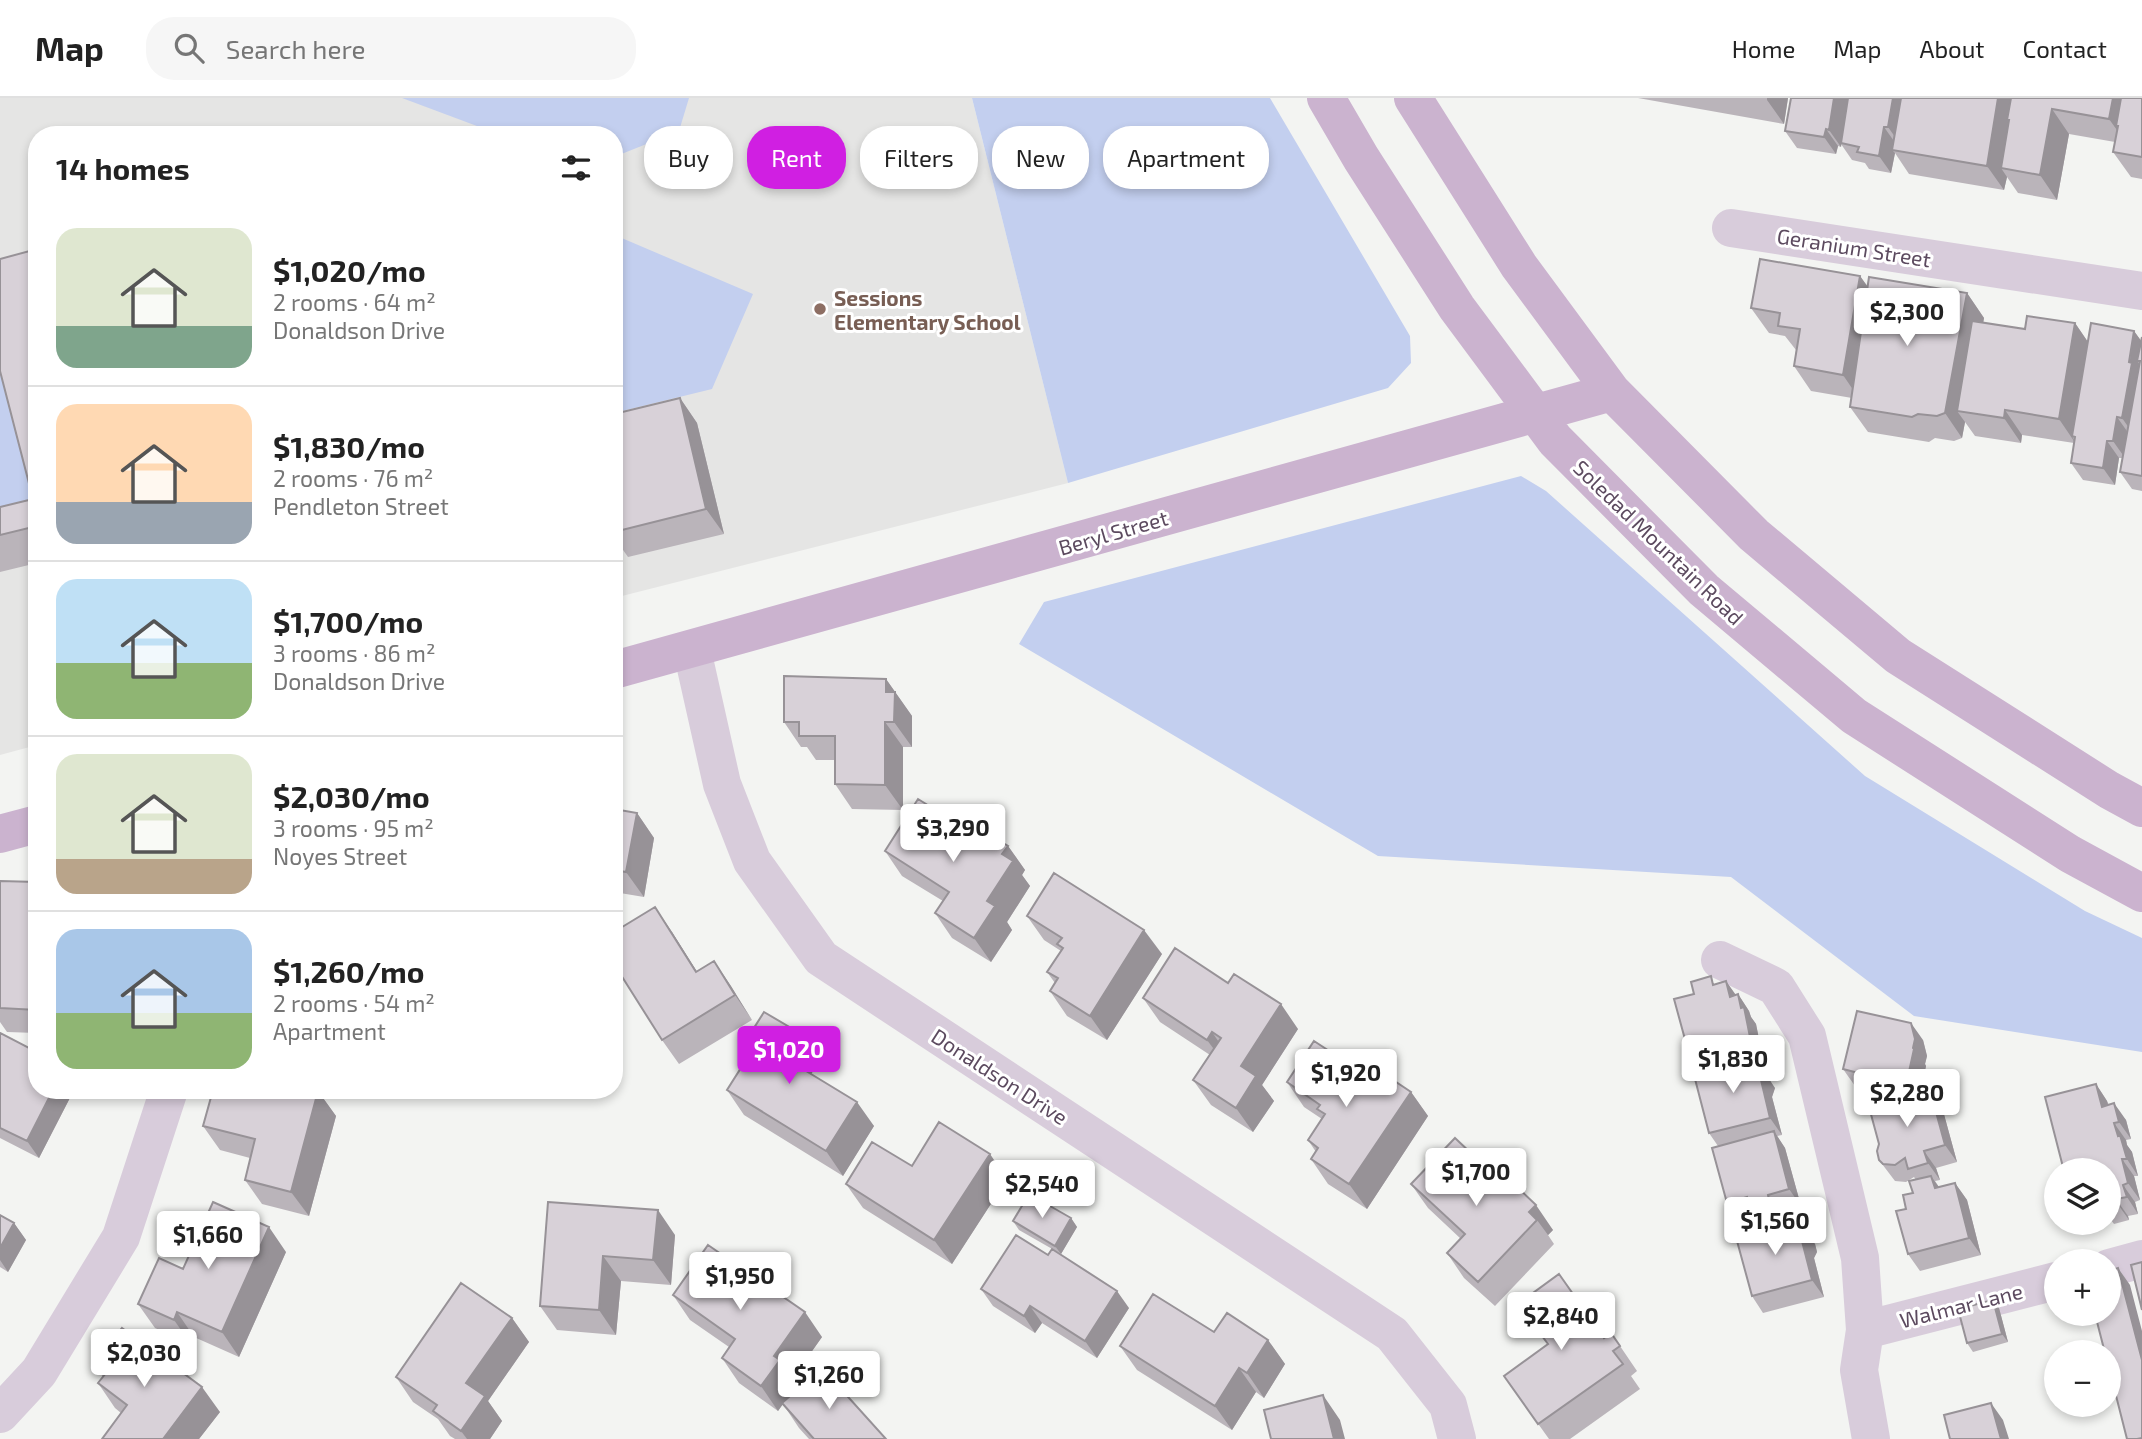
<!DOCTYPE html>
<meta charset="utf-8">
<style>
body{margin:0;font-family:"Exo 2",sans-serif;background:#f6f6f6;color:#222;height:100vh;display:flex;flex-direction:column;font-size:26px;white-space:nowrap}
*{box-sizing:border-box;margin:0}
p{font-size:23px;color:#767676}
.icon{flex:none;width:38px;height:38px;fill:none;stroke:currentColor;stroke-width:2;stroke-linecap:round;stroke-linejoin:round}
.map{position:relative;flex:1;overflow:hidden}
.drawer{position:absolute;left:28px;top:28px;width:595px;height:973px;display:flex;flex-direction:column;background:#fff;border-radius:28px;box-shadow:0 4px 10px #0003}
.drawer>*{flex:none}
.top-card{position:absolute;left:644px;top:28px;width:665px;height:63px;display:flex;gap:14px}
.tools{position:absolute;left:2044px;top:1060px;display:grid;gap:14px}
.tools a{display:grid;place-items:center;width:77px;height:77px;border-radius:50%;background:#fff;box-shadow:0 4px 10px #0003;font-size:35px}
.price{position:absolute;translate:-50% -60px;padding:0 16px;border-radius:7px;background:#fff;color:#222;font-size:23px;line-height:46px;filter:drop-shadow(0 2px 4px #0008)}
.price::after{content:'';position:absolute;left:50%;top:42px;width:21px;height:16px;margin-left:-10px;background:inherit;clip-path:polygon(0 0,100% 0,50% 100%)}
.price.current{background:#d01fe2;color:#fff}
ul{padding:0;list-style:none}
li{display:flex;align-items:center;gap:21px;height:175px;padding:0 28px}
li+li{border-top:2px solid #e0e0e0}
li span{display:grid;place-items:center;flex:none;width:196px;height:140px;border-radius:21px;color:#555}
li>.icon{margin-inline-start:auto}
span .icon{width:84px;height:84px;fill:#fffc;stroke-width:1}
li b{font-size:30px}
h2{display:flex;justify-content:space-between;align-items:center;height:84px;padding:0 28px;font-size:30px}
.pill{padding:0 24px;border-radius:28px;background:#fff;box-shadow:0 4px 10px #0003;font-size:24px;line-height:63px}
.pill.current{background:#d01fe2;color:#fff}
header{display:flex;align-items:center;gap:42px;box-sizing:border-box;height:98px;padding:0 35px;background:#fff;border-bottom:2px solid #e0e0e0}
header strong{font-size:33px}
nav{display:flex;gap:38px;margin-inline-start:auto;font-size:24px}
.search{width:490px;height:63px;background:#f6f6f6;display:flex;align-items:center;gap:18px;box-sizing:border-box;padding:0 24px;border-radius:28px;color:#767676;font-size:26px}
.map>svg:first-child{display:block}
.education{fill:#e5e5e4}
.green{fill:#c3cfef}
.lines{fill:none;stroke-linecap:round;stroke-linejoin:round}
.minor{stroke:#d8ccdb;stroke-width:38}
.major{stroke:#cbb3cf;stroke-width:38}
.wall{fill:#bab4ba;fill-rule:evenodd}
.shaded-wall{fill:#979297}
.building{fill:#d8d1d8;stroke:#979297;stroke-width:2}
.education-dot{fill:#8d6e63;stroke:#fff;stroke-width:2.5}
.labels{text-anchor:middle;dominant-baseline:central;stroke-width:6;stroke-linejoin:round;paint-order:stroke}
.street-label{font-size:21px;fill:#5c4a5f;stroke:#fff}
.education-label{font-size:21px;font-weight:bold;fill:#785e54;stroke:#fff;text-anchor:start}
</style>
<header>
<strong>Map</strong>
<div class="search"><svg class="icon" aria-label="search" viewBox="0 0 24 24"><circle cx="10" cy="10" r="6"/><path d="M15 15l6 6"/></svg>Search here</div>
<nav><a>Home</a><a>Map</a><a>About</a><a>Contact</a></nav>
</header>
<div class="map">
<svg width="2142" height="1341" viewBox="0 0 2142 1341">
<rect width="100%" height="100%" fill="#f3f4f2"/>
<path class="education" d="M0,0H972L1068,385L614,500V37H37V647L0,657Z"/>
<path class="green" d="M402,0H689L679,33L614,59V37H501Z
M972,0H1270L1410,238L1411,265L1388,290L1068,385Z
M617,138L753,196L712,291L614,315V146Z
M0,220L37,361V437L0,446Z
M1521,378L1546,393L1865,678L2085,813L2142,840V954L1914,918L1731,779L1378,758L1019,546L1044,504Z"/>
<g class="lines">
<path class="minor" d="M1731,130L2142,193
M692,552L722,686L752,763L821,860L1392,1236L1448,1307L1457,1341
M1720,862L1776,889L1807,938L1860,1160L1865,1232L1859,1272L1871,1341
M2109,1170L2142,1161
M1865,1232L2056,1183
M0,1316L39,1274L121,1139L169,992"/>
<path class="major" d="M1326,0L1361,60L1457,210L1555,342L1704,492L1854,618L2070,756L2142,795
M1413,0L1519,168L1612,294L1754,437L1898,558L2109,692L2142,710
M614,572L1612,294
M0,736L37,726"/>
</g>
<path class="wall" d="M1638,0H1788L1784,26Z
M2142,0V81L2131,79L2113,54L2115,44L2069,36L2057,102L2018,95L2007,79L2004,92L1909,76L1895,55L1891,75L1869,71L1865,65L1852,62L1841,46V49L1838,48L1836,56L1797,50L1785,33Z
M1860,178L1868,189L1967,195L1984,220L1983,225L2025,231L2075,225L2088,244L2134,233L2141,243L2142,239V393L2132,391L2120,374L2123,360H2119L2115,387L2083,382L2071,365L2074,345L2022,337L2021,345L1975,338L1965,324L1962,340L1954,343L1935,340L1929,344L1868,334L1850,309L1852,300L1811,293L1794,268L1796,252L1785,238L1769,235L1751,210Z
M680,300L697,325L724,436L628,459L614,439V434Z
M37,428V465L0,474V437Z
M886,581L912,618V649H903V712L852,711L835,686V662H816L807,649H801L784,624Z
M614,711L637,715L654,740L644,799L614,794Z
M981,740L1008,748L1025,772L1022,777L1030,788L1007,824L1012,832L991,864L952,840L935,815L943,803L902,778L885,753Z
M0,783L37,784V935L7,934L0,924Z
M1027,818L1162,856L1107,942L1067,918L1050,893L1055,885L1047,874L1061,853L1044,842Z
M672,834L697,874L714,863L752,922L679,966L662,942Z
M1726,883L1735,897L1738,896L1749,913L1751,919L1756,926L1762,956L1736,963L1738,967L1775,990L1772,999L1782,1037L1777,1038L1785,1050L1801,1108L1780,1114L1782,1124L1778,1125L1779,1127L1815,1146L1817,1154L1814,1160L1824,1199L1763,1215L1752,1198L1757,1137L1759,1124L1754,1118L1739,1122L1727,1105L1718,1048L1709,1035L1714,976L1713,970L1700,973L1689,956L1694,896L1717,886Z
M1143,900L1298,931L1262,987L1274,1003L1253,1034L1211,1007L1193,982L1210,957L1160,924Z
M0,935L37,992H74L39,1060L0,1040Z
M1923,942L1927,958L1925,966L1926,968L1920,995L1930,992L1942,1009L1957,1064L1936,1070L1940,1082L1935,1083L1939,1089L1955,1085L1967,1102L1981,1157L1920,1173L1908,1156L1906,1111L1913,1095L1916,1082L1914,1079L1906,1084L1895,1083L1879,1062V1046L1885,1005L1876,1003L1868,991L1855,988L1843,971ZM1899,996L1909,998L1898,1001Z
M742,949L820,962L811,976L874,1028L843,1078L744,1017L727,992L748,958Z
M1366,977L1411,994L1428,1018L1367,1111L1328,1086L1311,1061L1316,1054L1308,1042L1322,1021L1304,1009L1287,984Z
M2096,986L2107,1003L2109,1007L2126,1022L2131,1041L2126,1042L2127,1047L2132,1054L2138,1078H2134L2140,1102L2135,1104L2138,1116L2128,1118L2129,1122L2114,1126L2111,1122L2109,1123V1073Z
M318,993L336,1018L309,1118L262,1106L245,1082L250,1060L220,1052L203,1028Z
M1455,1040L1553,1132L1548,1137L1554,1146L1495,1208L1464,1180L1447,1155L1461,1141L1428,1110L1411,1086Z
M1007,1081L952,1166L863,1110L846,1086Z
M548,1104L675,1137L671,1187L621,1183L616,1237L557,1232L540,1208Z
M0,1117L14,1125L26,1142L8,1174L0,1169Z
M1071,1120L1077,1129L1061,1156L1019,1132L1013,1123Z
M2084,1125H2099L2087,1128Z
M286,1154L239,1259L194,1239L191,1246L155,1230L138,1206L183,1171Z
M981,1191L1129,1210L1097,1260L1042,1225L1035,1235L993,1208Z
M673,1197L822,1239L793,1280L797,1286L787,1301L886,1341H809L799,1330L783,1306L778,1313L739,1285L722,1260L729,1249L690,1222Z
M1993,1202L1999,1210L2008,1244L1973,1254L1967,1245Z
M512,1220L529,1244L488,1303L502,1323L490,1341H455L450,1338L438,1321L413,1304L396,1279Z
M1214,1234L1268,1242L1285,1266L1264,1300L1256,1294L1232,1332L1137,1272L1120,1248Z
M1604,1240L1620,1248L1637,1273L1631,1278L1640,1291L1570,1341H1549L1504,1278L1547,1247Z
M94,1266L220,1314L199,1341H102L121,1315L115,1310L98,1285L103,1279Z"/>
<path class="shaded-wall" d="M1767,0H1788L1784,26L1767,2Z
M1834,0H1849L1841,49L1829,32Z
M1893,0H1908L1900,46L1888,29Z
M1998,0H2020L2009,22H2007L2014,32L2001,70L2007,79L2004,92L1987,68Z
M2113,0H2135L2118,28H2116L2127,43V46L2109,21Z
M2052,11L2069,36L2057,102L2040,77Z
M1884,29L1896,46L1892,52L1895,55L1891,75L1879,58Z
M1826,31L1838,48L1836,56L1824,39Z
M1860,178L1877,202L1860,302L1843,277Z
M1967,195L1984,220L1967,315L1957,313L1965,324L1962,340L1945,315Z
M2075,225L2092,250L2075,339L2072,338L2076,346L2059,321Z
M2134,233L2142,244L2140,263H2137L2142,269L2134,337L2122,320Z
M680,300L697,325L724,436L706,411Z
M2005,312L2022,337L2021,345L2004,320Z
M2117,319L2129,336L2125,360L2113,343Z
M2107,343L2119,360L2115,387L2103,370Z
M886,581L912,618V649L894,624L886,594Z
M885,624L903,649V712L885,687Z
M637,715L654,740L644,799L626,774Z
M1008,748L1025,772L1022,777L1030,788L1007,824L1012,832L991,864L974,840L987,803L1002,756Z
M655,809L672,834L713,899L696,874Z
M1144,832L1162,856L1107,942L1090,918Z
M714,863L731,888L752,922L735,897Z
M1726,883L1738,900L1730,899Z
M1738,896L1749,913L1751,919L1756,926L1762,956L1750,939Z
M1281,906L1298,931L1262,987L1274,1003L1253,1034L1236,1010L1241,968Z
M1911,925L1923,942L1927,958L1925,966L1926,968L1919,1000L1907,983Z
M1212,934L1229,959L1225,966L1207,942Z
M803,937L820,962L805,986L788,962Z
M1756,961L1775,990L1772,999L1782,1037L1770,1020Z
M1887,979L1899,996L1896,1008L1884,991Z
M2096,986L2107,1003L2114,1026L2102,1009Z
M53,992H74L39,1060L27,1043Z
M1930,992L1942,1009L1957,1064L1945,1047Z
M318,993L336,1018L309,1118L291,1094Z
M1411,994L1428,1018L1367,1111L1349,1086Z
M857,1004L874,1028L843,1078L826,1053Z
M2114,1005L2126,1022L2131,1041L2119,1024Z
M2114,1025L2126,1042L2127,1047L2132,1054L2138,1078L2127,1061L2118,1038Z
M1774,1033L1785,1050L1801,1108L1789,1091Z
M1924,1053L1936,1070L1940,1082L1928,1065Z
M990,1056L1007,1081L952,1166L934,1142Z
M2122,1061L2134,1078L2140,1102L2128,1085Z
M1931,1078L1943,1095L1935,1090Z
M1955,1085L1967,1102L1981,1157L1969,1140Z
M2123,1087L2135,1104L2138,1116L2127,1099Z
M1768,1097L1780,1114L1782,1124L1770,1107Z
M2116,1101L2128,1118L2129,1122L2117,1105Z
M1536,1107L1553,1132L1548,1137L1537,1122L1529,1114Z
M658,1112L675,1137L671,1187L653,1162Z
M1071,1120L1077,1129L1061,1156L1055,1148Z
M14,1125L26,1142L8,1174L0,1162V1150Z
M269,1129L286,1154L239,1259L222,1234Z
M1803,1129L1815,1146L1817,1154L1814,1160L1824,1199L1812,1182L1802,1143Z
M603,1158L621,1183L616,1237L599,1212Z
M2118,1170L2130,1187L2142,1233V1262Z
M1117,1193L1129,1210L1097,1260L1085,1243Z
M1993,1202L1999,1210L2008,1244L2002,1236Z
M1030,1208L1042,1225L1035,1235L1024,1218Z
M177,1214L194,1239L191,1246L174,1222Z
M805,1214L822,1239L793,1280L797,1286L778,1313L761,1288L774,1258Z
M512,1220L529,1244L488,1303L502,1323L490,1341H467L461,1333L466,1285Z
M1268,1242L1285,1266L1264,1300L1247,1275Z
M1239,1270L1256,1294L1232,1332L1215,1308Z
M202,1289L220,1314L199,1341H163Z
M1323,1297L1340,1322L1345,1341H1334Z
M1991,1305L2003,1322L2009,1341H2001Z"/>
<path class="building" d="M1791,0H1834L1829,32L1826,31L1824,39L1785,33Z
M1848,0H1893L1888,29H1884L1879,58L1857,54L1859,49L1841,45Z
M1901,0H1998L1987,68L1892,52Z
M2011,0H2113L2109,21L2052,11L2040,77L2001,70L2009,22H2007Z
M2121,0H2142V59L2113,54L2118,28H2116Z
M37,151V428L0,437V409L33,401L0,273V161Z
M1760,161L1860,178L1843,277L1794,268L1800,231L1778,228L1780,215L1751,210Z
M1869,179L1967,195L1945,315L1937,318L1918,316L1912,319L1850,309Z
M2027,218L2075,225L2059,321L2005,312L2004,320L1957,313L1972,223L2025,231Z
M2091,225L2134,233L2129,264L2132,265L2122,320L2117,319L2113,343H2107L2103,370L2071,365L2075,339L2072,338Z
M2142,239V378L2120,374L2140,263H2137Z
M680,300L706,411L614,434V316Z
M784,578L886,581V594H895L894,624H885V687L835,686V638H799V624H784Z
M918,701L981,740L985,733L1008,748L1002,756L1013,763L987,803L995,808L974,840L935,815L949,794L885,753Z
M614,711L637,715L626,774L614,772Z
M1054,775L1144,832L1090,918L1050,893L1058,880L1047,874L1063,850L1057,846L1062,840L1027,818Z
M0,783L37,784V912L0,910Z
M655,809L696,874L714,863L735,897L662,942L614,866V834Z
M1175,850L1228,885L1234,876L1281,906L1241,968L1256,978L1236,1010L1193,982L1221,940L1212,934L1207,942L1143,900Z
M1711,878L1713,887L1726,883L1730,899L1738,896L1741,910L1744,909L1750,939L1689,956L1674,901L1694,896L1691,884Z
M1857,913L1911,925L1915,941L1913,950L1914,951L1907,983L1887,979L1884,991L1864,986L1866,977L1843,971Z
M764,914L803,937L788,962L857,1004L826,1053L727,992L751,954L742,949Z
M0,935L37,954V992H53L27,1043L0,1030Z
M1314,943L1366,977L1372,968L1411,994L1349,1086L1311,1061L1318,1050L1308,1042L1325,1016L1317,1011L1320,1007L1287,984Z
M1732,958L1734,967H1738L1743,962L1756,961L1763,973L1761,982L1770,1020L1709,1035L1695,981L1714,976L1712,963Z
M2096,986L2102,1009L2114,1005L2119,1024L2114,1025L2118,1038L2120,1037L2127,1061H2122L2128,1085L2123,1087L2127,1099L2116,1101L2117,1105L2109,1108V1073H2064L2045,999Z
M213,992L318,993L291,1094L245,1082L255,1041L203,1028Z
M1930,992L1945,1047L1924,1053L1928,1065L1908,1071L1905,1060L1895,1067L1883,1066L1879,1062L1877,1053L1879,1046L1869,1009Z
M939,1024L990,1056L934,1142L846,1086L872,1044L912,1068Z
M1774,1033L1789,1091L1768,1097L1770,1107L1750,1112L1747,1099L1727,1105L1712,1050Z
M1455,1040L1509,1091L1514,1086L1536,1107L1529,1114L1537,1122L1478,1184L1447,1155L1465,1136L1411,1086Z
M1931,1078L1935,1090L1955,1085L1969,1140L1908,1156L1896,1113L1906,1111L1903,1097L1913,1095L1909,1083Z
M1029,1096L1071,1120L1055,1148L1013,1123Z
M213,1104L269,1129L222,1234L177,1214L174,1222L138,1206L159,1160L183,1171Z
M548,1104L658,1112L653,1162L603,1158L599,1212L540,1208Z
M0,1117L14,1125L0,1150Z
M1775,1120L1776,1129L1787,1122L1799,1123L1803,1129L1805,1137L1802,1143L1812,1182L1752,1198L1737,1143L1757,1137L1753,1126Z
M1016,1137L1048,1157L1052,1151L1117,1193L1085,1243L1030,1208L1024,1218L981,1191Z
M708,1147L805,1214L774,1258L780,1262L761,1288L722,1260L735,1241L673,1197Z
M2142,1164V1212L2131,1167Z
M2118,1170L2142,1262V1340L2137,1341H2127L2109,1270V1255H2105L2095,1216H2109V1173Z
M1559,1176L1604,1240L1611,1235L1620,1248L1613,1253L1623,1266L1538,1326L1504,1278L1548,1246L1518,1206Z
M461,1185L512,1220L466,1285L485,1298L461,1333L433,1313L437,1307L396,1279Z
M1153,1196L1214,1234L1227,1215L1268,1242L1247,1275L1239,1270L1215,1308L1120,1248Z
M1993,1202L2002,1236L1967,1245L1958,1211Z
M122,1230L202,1289L163,1341H102L127,1307L98,1285L106,1275L94,1266Z
M822,1270L886,1341H814L782,1305Z
M1323,1297L1334,1341H1271L1264,1312Z
M1991,1305L2001,1341H1950L1944,1317Z"/>
<circle class="education-dot" cx="820" cy="211" r="7"/>
<g class="labels">
<g class="street-label">
<text transform="translate(1854 149) rotate(9)">Geranium Street</text>
<text transform="translate(1113 434) rotate(-16)">Beryl Street</text>
<text transform="translate(1659 444) rotate(44)">Soledad Mountain Road</text>
<text transform="translate(1000 978) rotate(33)">Donaldson Drive</text>
<text transform="translate(1961 1207) rotate(-14)">Walmar Lane</text>
</g>
<g class="education-label">
<text x="834" y="199">Sessions<tspan x="834" dy="24">Elementary School</tspan></text>
</g>
</g>
</svg>
<div class="tools">
<a><svg class="icon" aria-label="layers" viewBox="0 0 24 24"><path d="M12 4l9 5-9 5-9-5zM3 14l9 5 9-5"/></svg></a>
<a>+</a>
<a>−</a>
</div>
<b class="price" style="left:1907px;top:250px">$2,300</b>
<b class="price" style="left:953px;top:766px">$3,290</b>
<b class="price current" style="left:789px;top:988px">$1,020</b>
<b class="price" style="left:1733px;top:997px">$1,830</b>
<b class="price" style="left:1346px;top:1011px">$1,920</b>
<b class="price" style="left:1907px;top:1031px">$2,280</b>
<b class="price" style="left:1476px;top:1110px">$1,700</b>
<b class="price" style="left:1042px;top:1122px">$2,540</b>
<b class="price" style="left:1775px;top:1159px">$1,560</b>
<b class="price" style="left:208px;top:1173px">$1,660</b>
<b class="price" style="left:740px;top:1214px">$1,950</b>
<b class="price" style="left:1561px;top:1254px">$2,840</b>
<b class="price" style="left:144px;top:1291px">$2,030</b>
<b class="price" style="left:829px;top:1313px">$1,260</b>
<div class="top-card">
<a class="pill">Buy</a>
<a class="pill current">Rent</a>
<a class="pill">Filters</a>
<a class="pill">New</a>
<a class="pill">Apartment</a>
</div>
<section class="drawer">
<h2>14 homes<svg class="icon" aria-label="filters" viewBox="0 0 24 24"><path d="M4 7h16M4 17h16"/><circle cx="9" cy="7" r="2"/><circle cx="15" cy="17" r="2"/></svg></h2>
<ul>
<li><span style="background:linear-gradient(#dfe7d0 70%,#7fa58c 0)"><svg class="icon" aria-label="home" viewBox="0 0 24 24"><path d="M3 11l9-7 9 7M6 9v11h12V9"/></svg></span><div><b>$1,020/mo</b><p>2 rooms · 64 m²</p><p>Donaldson Drive</p></div></li>
<li><span style="background:linear-gradient(#ffd9b3 70%,#9aa5b1 0)"><svg class="icon" aria-label="home" viewBox="0 0 24 24"><path d="M3 11l9-7 9 7M6 9v11h12V9"/></svg></span><div><b>$1,830/mo</b><p>2 rooms · 76 m²</p><p>Pendleton Street</p></div></li>
<li><span style="background:linear-gradient(#bfe0f5 60%,#8fb573 0)"><svg class="icon" aria-label="home" viewBox="0 0 24 24"><path d="M3 11l9-7 9 7M6 9v11h12V9"/></svg></span><div><b>$1,700/mo</b><p>3 rooms · 86 m²</p><p>Donaldson Drive</p></div></li>
<li><span style="background:linear-gradient(#dfe7d0 75%,#b9a48a 0)"><svg class="icon" aria-label="home" viewBox="0 0 24 24"><path d="M3 11l9-7 9 7M6 9v11h12V9"/></svg></span><div><b>$2,030/mo</b><p>3 rooms · 95 m²</p><p>Noyes Street</p></div></li>
<li><span style="background:linear-gradient(#a9c7e8 60%,#8fb573 0)"><svg class="icon" aria-label="home" viewBox="0 0 24 24"><path d="M3 11l9-7 9 7M6 9v11h12V9"/></svg></span><div><b>$1,260/mo</b><p>2 rooms · 54 m²</p><p>Apartment</p></div></li>
</ul>
</section>
</div>
